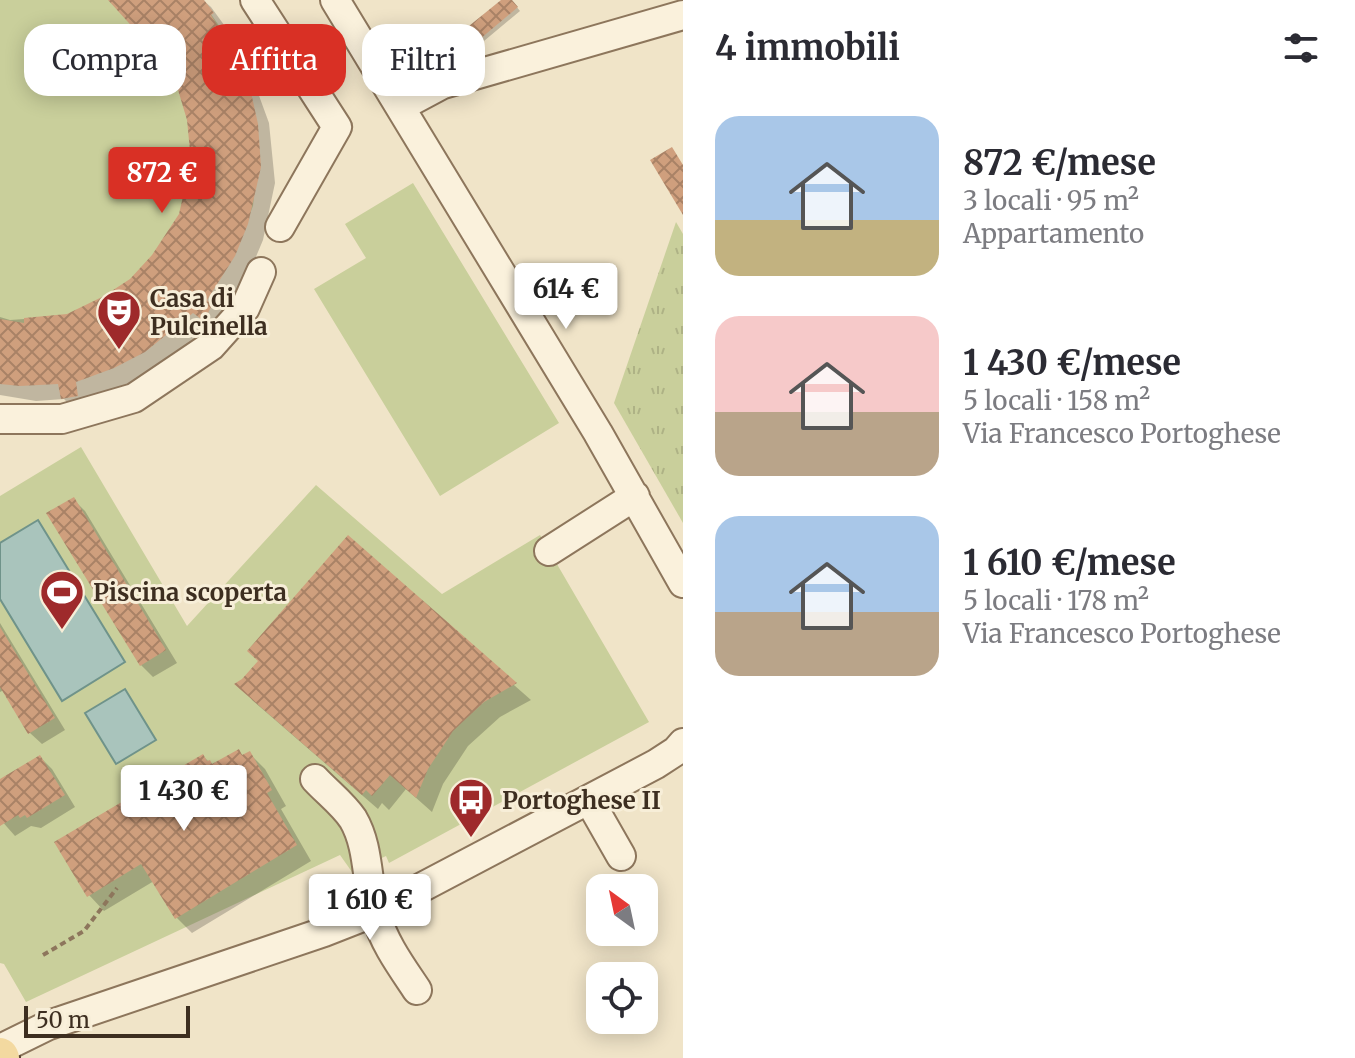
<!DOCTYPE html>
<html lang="it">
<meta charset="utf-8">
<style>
body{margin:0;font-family:Merriweather,serif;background:#f7f7f7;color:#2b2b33;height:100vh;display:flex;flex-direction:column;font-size:30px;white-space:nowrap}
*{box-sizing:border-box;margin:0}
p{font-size:26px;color:#7c7c81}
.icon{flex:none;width:44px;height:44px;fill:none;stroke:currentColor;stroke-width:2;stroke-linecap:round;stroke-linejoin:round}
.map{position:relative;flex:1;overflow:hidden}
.panel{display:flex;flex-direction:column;background:#fff;width:672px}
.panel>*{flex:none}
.banner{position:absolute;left:24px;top:24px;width:538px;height:72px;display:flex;gap:16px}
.needle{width:52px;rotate:327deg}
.fabs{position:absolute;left:586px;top:874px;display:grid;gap:16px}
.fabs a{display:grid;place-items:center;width:72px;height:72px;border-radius:16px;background:#fff;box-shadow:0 4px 20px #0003;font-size:40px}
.scale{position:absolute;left:24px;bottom:20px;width:166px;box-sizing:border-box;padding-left:8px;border:4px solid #3d2e20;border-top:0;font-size:22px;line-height:28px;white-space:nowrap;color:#3d2e20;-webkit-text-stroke:6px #f7eed8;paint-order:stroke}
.price{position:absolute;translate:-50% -68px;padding:0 18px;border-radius:8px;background:#fff;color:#222;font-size:26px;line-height:52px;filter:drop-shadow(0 2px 4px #0008)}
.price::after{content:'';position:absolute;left:50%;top:48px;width:24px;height:18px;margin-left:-12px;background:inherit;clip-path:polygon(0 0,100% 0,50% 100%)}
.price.active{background:#d93025;color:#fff}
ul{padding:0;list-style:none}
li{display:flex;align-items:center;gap:24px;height:200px;padding:0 32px}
li span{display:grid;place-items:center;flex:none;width:224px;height:160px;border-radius:24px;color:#555}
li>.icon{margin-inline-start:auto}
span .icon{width:96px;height:96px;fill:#fffc;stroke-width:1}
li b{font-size:34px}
h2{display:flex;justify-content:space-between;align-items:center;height:96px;padding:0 32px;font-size:34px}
.tag{padding:0 28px;border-radius:24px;background:#fff;box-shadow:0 4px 20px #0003;font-size:28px;line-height:72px}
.tag.active{background:#d93025;color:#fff}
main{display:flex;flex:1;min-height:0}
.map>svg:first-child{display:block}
.grass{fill:url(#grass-tufts)}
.park{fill:#c9cf9b}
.water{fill:#a9c4bc;stroke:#6f938a;stroke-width:2}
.shadow{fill:#0003}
.building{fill:url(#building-cross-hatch)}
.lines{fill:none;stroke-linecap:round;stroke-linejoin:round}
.minor-casing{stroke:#8d765c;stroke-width:32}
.major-casing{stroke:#5b4430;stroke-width:40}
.path{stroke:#8d765c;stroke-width:4;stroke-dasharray:6 4;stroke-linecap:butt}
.minor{stroke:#faf1dc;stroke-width:28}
.major{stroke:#f3d9a0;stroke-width:36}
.labels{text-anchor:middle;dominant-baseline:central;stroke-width:6;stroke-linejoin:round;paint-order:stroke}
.poi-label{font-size:24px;font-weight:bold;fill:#3d2e20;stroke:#f7eed8;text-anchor:start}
</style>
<main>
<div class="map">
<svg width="683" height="1058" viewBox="0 0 683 1058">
<defs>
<pattern id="grass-tufts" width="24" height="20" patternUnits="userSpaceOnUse" patternTransform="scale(2)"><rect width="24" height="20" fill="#c9cf9b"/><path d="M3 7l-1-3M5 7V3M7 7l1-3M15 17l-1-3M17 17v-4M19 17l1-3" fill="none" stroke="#aeb285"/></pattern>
<pattern id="building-cross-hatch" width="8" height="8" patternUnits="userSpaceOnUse" patternTransform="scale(2)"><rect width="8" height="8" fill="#cf9f7d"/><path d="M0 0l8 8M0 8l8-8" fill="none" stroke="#a98266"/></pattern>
</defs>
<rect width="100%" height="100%" fill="#f0e4c8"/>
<path class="grass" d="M676,222L683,234V523L614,403Z"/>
<path class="park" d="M0,0H201L227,37L248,80L259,146L253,206L232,259L151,347L87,378L31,384L0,382Z
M413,183L559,423L440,496L314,289L366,258L345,224Z
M81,447L187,626L316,485L442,594L540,535L649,722L389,863L386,856L352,872L340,855L26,1002L4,964L0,963V496Z"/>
<path class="water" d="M38,520L125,662L62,701L0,599V543Z
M125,689L156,740L116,764L85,713Z"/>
<path class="shadow" d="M113,0H203L211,7L227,29L224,31L250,71L269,123L275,183L263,240L250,271L221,317L161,367L130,383L90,397L78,413L64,399L36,401L0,395V317L10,320L68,316L105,298L131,280L154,256L181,215L193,161L189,120L174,69Z
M505,0H511L520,11L484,41L472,26Z
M73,499L85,511L177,663L153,677L141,665Z
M348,538L531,700L500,717L468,746L443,784L432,812L406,789L389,810L382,803L378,809L252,700L244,681Z
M0,623L65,730L42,744L30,733L4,690L0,692Z
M239,751L244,757L249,753L265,769L286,806L281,809L311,861L192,933L177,918L154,881L104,911L89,895L203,756L213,766Z
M40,757L52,769L75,807L41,828L31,826L15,836L0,819V780Z"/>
<path class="building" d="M108,0H204L214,13L211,15L235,54L250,88L258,124L261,167L248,224L235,256L207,300L212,305L204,321L193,313L145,352L114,368L76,382L78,396L61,399L58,384L20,386L0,384V319L24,323V318L67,314L104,296L130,279L152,255L179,214L191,161L187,120L170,63L167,65Z
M501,0H512L518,7L480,39L469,26Z
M672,147L683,165V215L650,160Z
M74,497L166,650L140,666L46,513Z
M348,535L517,683L484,702L453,731L428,769L416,798L390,775L372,796L366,790L362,795L234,684L242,679L258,661L247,651Z
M0,627L55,718L28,734L0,687Z
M239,749L242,755L250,751L272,790L267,793L297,845L175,919L141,864L87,897L54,842L203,754L207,761L210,760L212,764Z
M40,755L65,795L27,818L25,815L20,818L18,815L0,826V779Z"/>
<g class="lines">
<g class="minor-casing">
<path id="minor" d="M255,0L337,127L280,227
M335,0L598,433L683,583
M400,107L443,84L683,15
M0,419H62L134,398L211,346L245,308L261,272
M549,551L635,496
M315,779C327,792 343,804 353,819C370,848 366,884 376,915C384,943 401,966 417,990
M589,800L621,856
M0,1049L49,1025L324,932L375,912L656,764L676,751L683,743"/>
</g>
<g class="major-casing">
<path id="major" d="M0,1056L1,1058"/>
</g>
<path class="path" d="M43,955L84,931L117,888"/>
<use href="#minor" class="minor"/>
<use href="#major" class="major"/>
</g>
<defs>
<g id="theatre-pin" transform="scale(2.3)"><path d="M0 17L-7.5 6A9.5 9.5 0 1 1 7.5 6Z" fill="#9e2a2b" stroke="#f7eed8"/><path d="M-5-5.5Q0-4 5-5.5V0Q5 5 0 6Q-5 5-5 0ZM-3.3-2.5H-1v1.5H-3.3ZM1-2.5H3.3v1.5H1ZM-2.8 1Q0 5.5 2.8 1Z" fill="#fff"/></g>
<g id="stadium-pin" transform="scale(2.3)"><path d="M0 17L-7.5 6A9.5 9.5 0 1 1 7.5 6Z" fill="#9e2a2b" stroke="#f7eed8"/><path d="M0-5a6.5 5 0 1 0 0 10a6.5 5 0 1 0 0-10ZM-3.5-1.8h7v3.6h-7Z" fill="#fff"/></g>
<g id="bus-pin" transform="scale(2.3)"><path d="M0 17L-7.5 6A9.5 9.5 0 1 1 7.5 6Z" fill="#9e2a2b" stroke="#f7eed8"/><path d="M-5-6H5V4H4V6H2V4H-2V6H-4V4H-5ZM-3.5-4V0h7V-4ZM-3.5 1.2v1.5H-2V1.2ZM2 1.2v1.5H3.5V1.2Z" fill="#fff"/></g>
</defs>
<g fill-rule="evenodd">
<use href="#theatre-pin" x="119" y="312"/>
<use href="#stadium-pin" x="62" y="592"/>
<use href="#bus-pin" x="471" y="800"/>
</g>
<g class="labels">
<g class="poi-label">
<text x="150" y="298">Casa di<tspan x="150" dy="28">Pulcinella</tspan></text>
<text x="93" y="592">Piscina scoperta</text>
<text x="502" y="800">Portoghese II</text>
</g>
</g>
</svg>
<div class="fabs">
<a><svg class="needle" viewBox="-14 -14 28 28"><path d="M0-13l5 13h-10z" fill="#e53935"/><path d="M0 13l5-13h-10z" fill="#7c7c81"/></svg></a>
<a><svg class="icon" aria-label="locate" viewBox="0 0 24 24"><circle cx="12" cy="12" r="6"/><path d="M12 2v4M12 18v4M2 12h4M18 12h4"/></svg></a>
</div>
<div class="scale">50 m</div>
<b class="price active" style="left:162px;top:215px">872 €</b>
<b class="price" style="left:566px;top:331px">614 €</b>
<b class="price" style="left:184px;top:833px">1 430 €</b>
<b class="price" style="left:370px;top:942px">1 610 €</b>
<div class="banner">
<a class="tag">Compra</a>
<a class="tag active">Affitta</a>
<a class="tag">Filtri</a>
</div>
</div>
<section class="panel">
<h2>4 immobili<svg class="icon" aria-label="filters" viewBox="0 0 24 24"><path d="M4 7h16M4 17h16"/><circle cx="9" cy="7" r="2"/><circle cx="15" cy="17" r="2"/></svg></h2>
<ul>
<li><span style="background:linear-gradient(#a9c7e8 65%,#c2b280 0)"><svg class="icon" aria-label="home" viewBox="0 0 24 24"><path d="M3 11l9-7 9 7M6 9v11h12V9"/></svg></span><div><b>872 €/mese</b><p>3 locali · 95 m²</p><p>Appartamento</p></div></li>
<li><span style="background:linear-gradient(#f6c9c9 60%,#b9a48a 0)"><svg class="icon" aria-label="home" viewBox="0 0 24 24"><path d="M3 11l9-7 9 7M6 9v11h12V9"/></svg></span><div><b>1 430 €/mese</b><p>5 locali · 158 m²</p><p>Via Francesco Portoghese</p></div></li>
<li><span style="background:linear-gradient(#a9c7e8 60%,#b9a48a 0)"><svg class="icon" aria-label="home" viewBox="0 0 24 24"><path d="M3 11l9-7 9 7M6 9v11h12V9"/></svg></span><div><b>1 610 €/mese</b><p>5 locali · 178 m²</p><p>Via Francesco Portoghese</p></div></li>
</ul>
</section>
</main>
